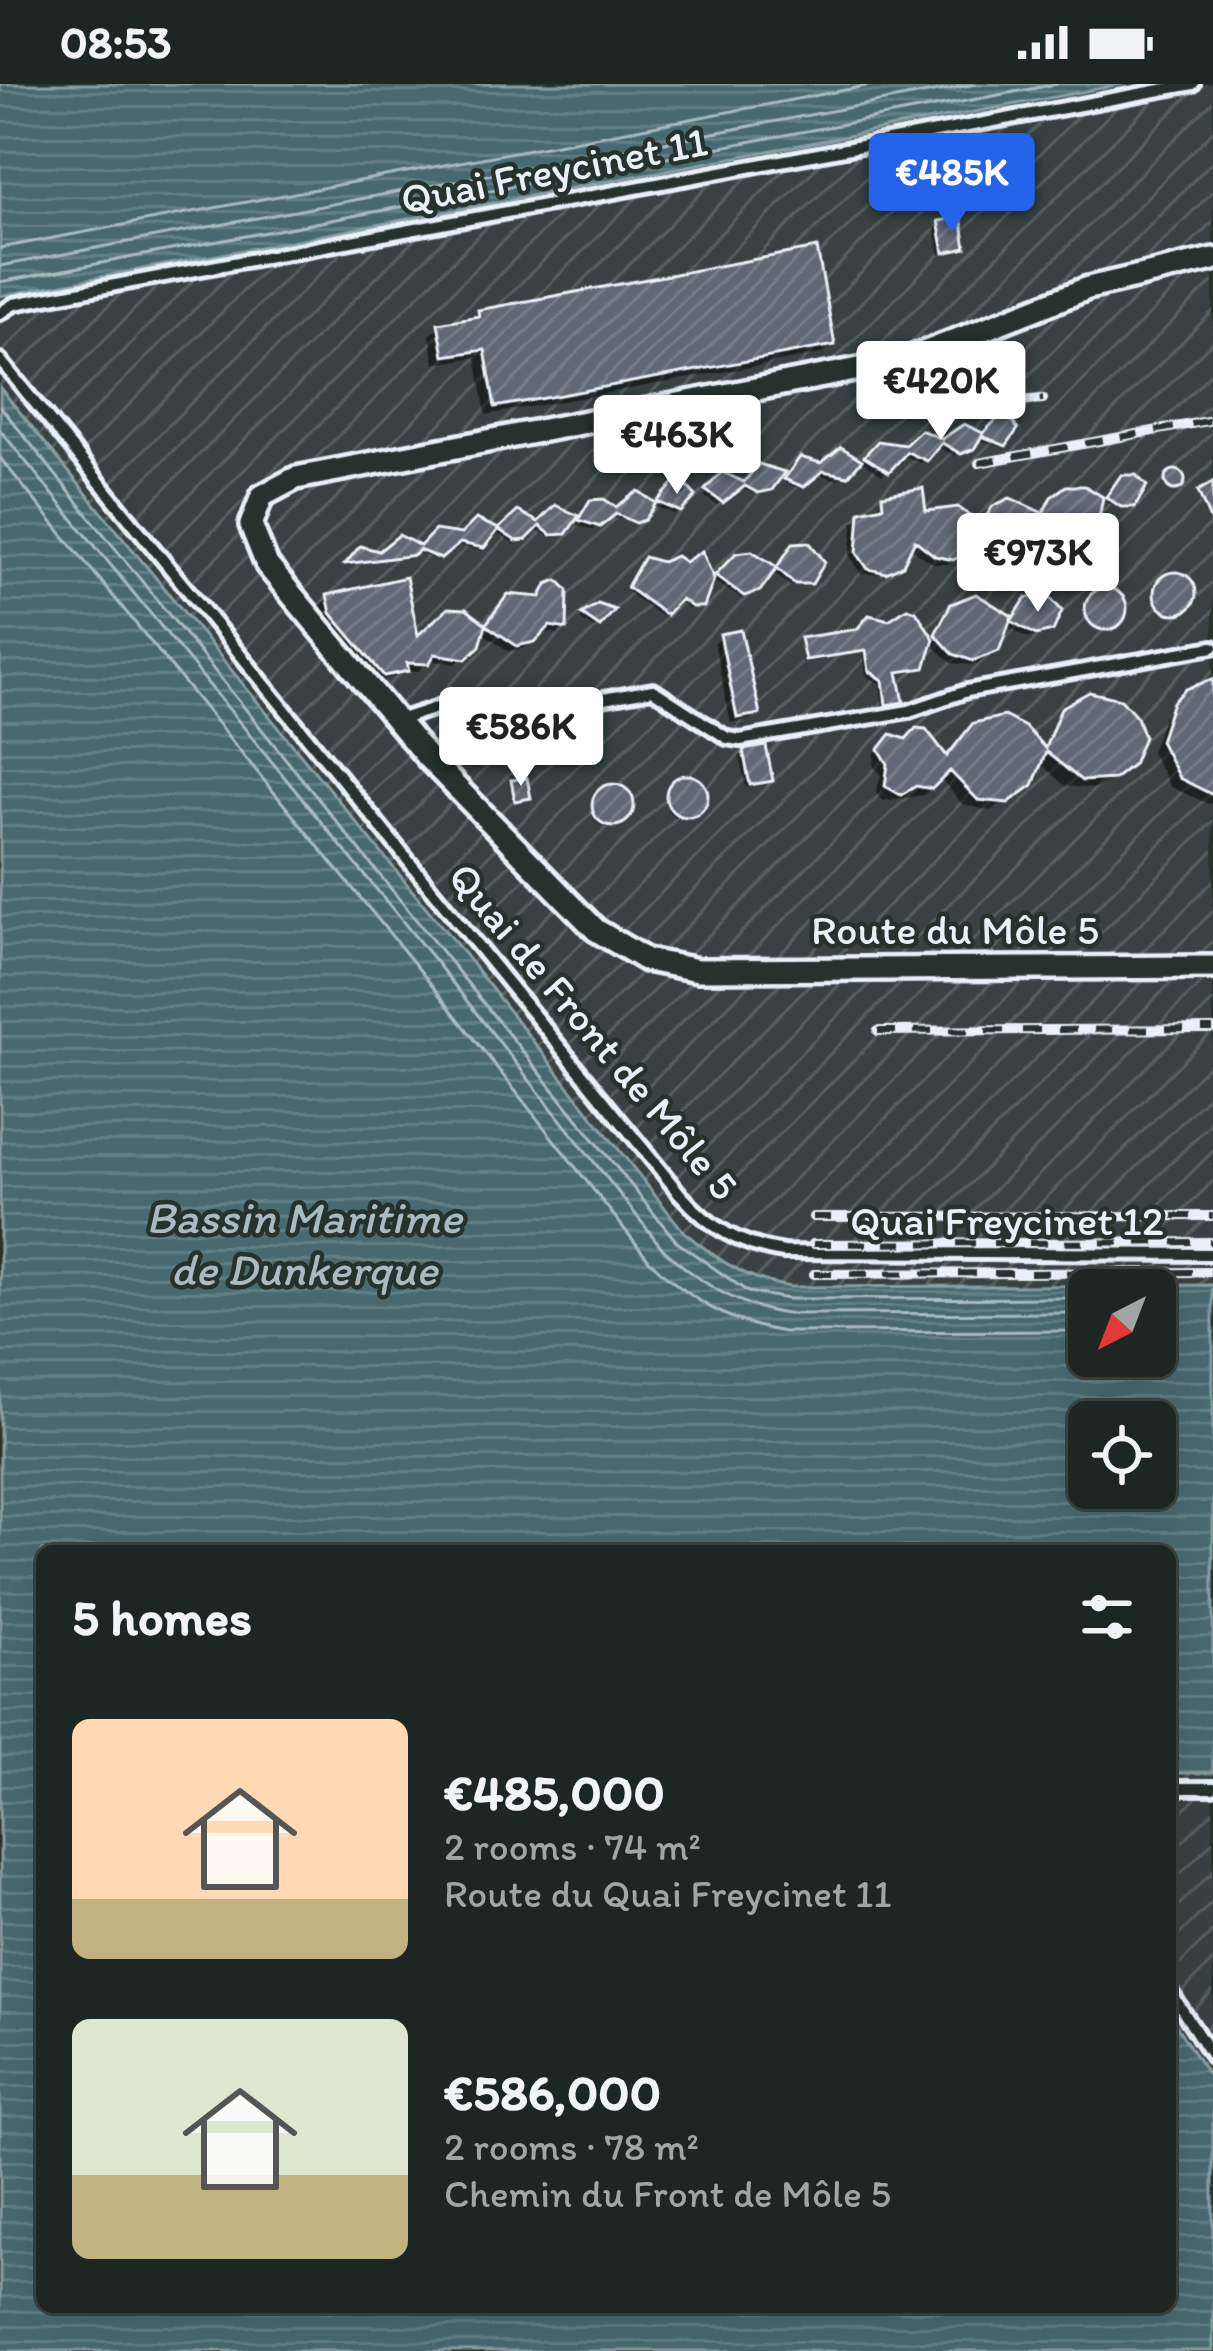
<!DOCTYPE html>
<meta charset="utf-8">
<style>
body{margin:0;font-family:Itim,sans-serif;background:#29322f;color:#f1f3f6;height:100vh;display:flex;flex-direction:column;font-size:45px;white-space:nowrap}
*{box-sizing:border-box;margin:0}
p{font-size:39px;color:#a0a5a5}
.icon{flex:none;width:66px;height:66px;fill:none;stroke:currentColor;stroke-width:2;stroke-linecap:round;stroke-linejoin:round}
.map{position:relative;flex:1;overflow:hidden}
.drawer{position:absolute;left:36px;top:1461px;width:1140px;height:768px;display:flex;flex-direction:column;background:#1c2622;border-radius:18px;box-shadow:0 12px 48px #0002,0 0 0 3px #3a4340}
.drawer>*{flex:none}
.needle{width:78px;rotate:222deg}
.buttons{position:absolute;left:1068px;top:1185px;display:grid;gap:24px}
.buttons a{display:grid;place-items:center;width:108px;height:108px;border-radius:18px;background:#1c2622;box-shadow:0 12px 48px #0002,0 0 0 3px #3a4340;font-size:60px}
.price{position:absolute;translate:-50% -102px;padding:0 27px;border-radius:12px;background:#fff;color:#222;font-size:39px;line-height:78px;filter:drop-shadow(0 3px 6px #0008)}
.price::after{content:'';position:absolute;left:50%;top:72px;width:36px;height:27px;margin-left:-18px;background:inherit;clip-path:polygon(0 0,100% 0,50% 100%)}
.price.current{background:#2563eb;color:#fff}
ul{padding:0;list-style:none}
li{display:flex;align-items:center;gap:36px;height:300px;padding:0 36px}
li span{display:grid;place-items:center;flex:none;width:336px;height:240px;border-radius:18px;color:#555}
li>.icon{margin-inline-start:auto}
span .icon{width:144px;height:144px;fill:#fffc;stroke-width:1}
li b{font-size:51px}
h2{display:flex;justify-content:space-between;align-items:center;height:144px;padding:0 36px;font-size:51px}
.status{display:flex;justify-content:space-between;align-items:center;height:84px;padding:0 60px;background:#1c2622;direction:ltr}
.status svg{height:33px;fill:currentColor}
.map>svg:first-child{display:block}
.industrial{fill:url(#industrial-furrows)}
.water{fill:url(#water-rules);stroke:#889fa6;stroke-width:3;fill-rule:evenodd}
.shadow{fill:#0007}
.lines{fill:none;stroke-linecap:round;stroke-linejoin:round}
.shore{stroke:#a8bbc1;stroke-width:3}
.building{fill:url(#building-hatch);stroke:#e8f1f8;stroke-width:3}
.service-casing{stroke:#e8f1f8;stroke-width:20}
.minor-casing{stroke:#e8f1f8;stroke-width:30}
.service{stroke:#26332d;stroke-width:10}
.minor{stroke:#26332d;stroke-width:21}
.rail-casing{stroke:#e8f1f8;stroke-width:10}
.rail{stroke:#26332d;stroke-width:6;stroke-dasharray:18;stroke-linecap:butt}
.labels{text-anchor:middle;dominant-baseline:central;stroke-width:9;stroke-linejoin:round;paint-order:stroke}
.street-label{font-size:42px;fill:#e8f1f8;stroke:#26332d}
.water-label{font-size:45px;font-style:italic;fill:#a8bbc1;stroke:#26332d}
</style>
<div class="status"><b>08:53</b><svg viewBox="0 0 49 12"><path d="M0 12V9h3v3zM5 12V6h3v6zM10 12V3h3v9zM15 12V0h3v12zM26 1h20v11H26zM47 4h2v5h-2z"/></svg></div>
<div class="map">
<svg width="1213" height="2267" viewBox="0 0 1213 2267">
<defs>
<pattern id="industrial-furrows" width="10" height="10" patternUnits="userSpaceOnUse" patternTransform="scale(3)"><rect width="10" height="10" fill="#374342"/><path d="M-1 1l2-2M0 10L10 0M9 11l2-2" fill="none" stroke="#545f5e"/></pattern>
<pattern id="water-rules" width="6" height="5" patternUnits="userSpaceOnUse" patternTransform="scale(3)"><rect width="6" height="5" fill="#48696f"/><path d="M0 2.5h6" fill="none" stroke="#627f84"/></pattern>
<pattern id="building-hatch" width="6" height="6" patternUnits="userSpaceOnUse" patternTransform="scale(3)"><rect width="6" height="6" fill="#5f6774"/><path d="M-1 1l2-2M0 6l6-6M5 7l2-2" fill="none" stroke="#767d89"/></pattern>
</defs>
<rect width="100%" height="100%" fill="#26332d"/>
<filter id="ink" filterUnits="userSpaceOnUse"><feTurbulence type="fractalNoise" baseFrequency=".00833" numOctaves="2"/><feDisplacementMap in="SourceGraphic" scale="24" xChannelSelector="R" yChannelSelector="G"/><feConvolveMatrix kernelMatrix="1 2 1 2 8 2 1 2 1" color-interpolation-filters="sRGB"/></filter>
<g filter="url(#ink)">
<path class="industrial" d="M1123,0H1213V1201L790,1203L754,1198L684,1148L457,861L0,304V212Z
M1170,1689H1213V1999L1170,1932Z"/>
<path class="water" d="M0,0H1123L0,212Z
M0,304L457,861L684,1148C718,1176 746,1196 790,1203L1213,1201V1689H1170V1467H42V2223H1170V1932L1213,1999V2267H0ZM1089,1206H1155V1272H1089ZM1089,1338H1155V1404H1089Z"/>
<path class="shadow" d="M939,140L963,163L959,167L940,171L935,144Z
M480,229L832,260L822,270L486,331L476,273L435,280L430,251L439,242L472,236Z
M1001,335L1007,359L1003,363L977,355L956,372L935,362L920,379L901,370L882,391L862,377L879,360L906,365L942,358L964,343L983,353Z
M801,376L822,382L857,377L837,396L816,389L802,405L785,399Z
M780,390L761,411L738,404L717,421L704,412L722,392L744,402Z
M1177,390L1182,403L1164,401L1169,392Z
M1118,399L1133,421L1128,426L1105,418Z
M675,402L692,412L675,430L656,423Z
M883,414L980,443L1041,431L1053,415L1088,446L1069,460L1038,445L1021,467L1005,473L990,468L973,452L949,480H934L908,462L888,490H861L850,471L854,437L877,427L880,418L883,438Z
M587,424L643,434L638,439L609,433L593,446L577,441Z
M519,431L538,442L574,433L554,454L533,445L515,460L493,447L478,466L454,461L439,476L415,468L409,474L347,482L361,465L379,470L420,466L462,453L477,438L499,448Z
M808,461L819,469L822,483L809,500L790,502L772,487L743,515L713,497L742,470L756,472L776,486L789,467Z
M641,480L662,481L702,521L688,525L676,515L661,532L626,507Z
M1153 511a20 20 0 1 1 40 0a20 20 0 1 1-40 0Z
M1085 528a19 19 0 1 1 38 0a19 19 0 1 1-38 0Z
M329,513L416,557L485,543L502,521L564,544L558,550L541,547L525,564L509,567L481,548L477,560L456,580L428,576L420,586L377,597L326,536L322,520Z
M963,516L988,517L1008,534L992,568L977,581L952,579L930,558L918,587L895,591L896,621L883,623L880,600L866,591L863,569L802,579V557L931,556L940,536Z
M1028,519L1045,548L1040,553H1026L1009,543Z
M598,523L610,527L594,545L580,535Z
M721,553L756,629L749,636L731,639L714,560Z
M1213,602V719L1209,720L1170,703L1151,668L1164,632Z
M1063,626L1121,688L1095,705L1065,702L1038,677L1025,705L990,727L962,720L940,694L924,711L882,717L876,708L881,690L874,683L875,668L884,659L907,658L917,647L932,652L943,671L936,682L1042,665Z
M744,669L770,696L766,701L746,704L740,673Z
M665 716a19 19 0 1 1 38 0a19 19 0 1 1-38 0Z
M591 725a19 19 0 1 1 38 0a19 19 0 1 1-38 0Z"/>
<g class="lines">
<path class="shore" d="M0,164L877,0
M0,182L976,0
M0,198L1057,0
M0,322L677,1158L748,1208L788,1215L1089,1214
M0,346L436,878L663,1165C700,1199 736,1222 786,1230L1089,1229
M0,374L422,889L649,1176C688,1215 730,1240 784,1248L1089,1247"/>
</g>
<path class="building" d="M961,133L966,164L944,169L938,137Z
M817,164L835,261L495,323L485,266L444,272L438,239L479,232L478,226Z
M1000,332L1010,333L1018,345L1006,362L982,352L974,365L961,370L942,359L927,377L907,368L889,388L864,372L878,357L905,361L921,346L942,355L964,340L983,349Z
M841,363L862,376L848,392L823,387L804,403L784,395L800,373L821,379Z
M759,380L785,388L772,406L758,409L745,402L723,419L705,406L722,388L744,398Z
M1165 396a10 10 0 1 1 20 0a10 10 0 1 1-20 0Z
M1121,391H1136L1147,402L1135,423H1121L1106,413Z
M1213,398V443L1198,407Z
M674,399L687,402L696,412L681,428L657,418Z
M1066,402H1085L1103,413L1098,440L1085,452L1067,454L1045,440L1031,462L1014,468L996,462L981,447L969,468L953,476L935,472L915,456L903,481L886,489L868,485L857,469L860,427L883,422L882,411L923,404L926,427L958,423L981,440L993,422L1010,414L1043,429L1051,413Z
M638,407L656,419L645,436L636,439L616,430L600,443L578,436L590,416L604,415L616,423Z
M555,421L579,432L566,450L551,451L540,442L526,456L516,457L498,445L518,427L538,438Z
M476,435L499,445L484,464L460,459L441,475L419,466L415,471L345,480L360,462L379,467L399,451L420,462L435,446L461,450Z
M809,458L825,478L812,500H795L777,484L760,507L744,512L715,491L736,469L752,467L777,483L793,459Z
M702,467L714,495L704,523H692L681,515L666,531L627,503L644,473L662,478L676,472L685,478Z
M1154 509a21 21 0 1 1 42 0a21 21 0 1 1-42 0Z
M406,493L418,551L448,524L466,525L486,540L508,510L541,513L547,500L558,496L568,506L567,545L550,542L535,558L517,562L486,541L480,562L466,575L435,570L429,580L407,579L409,587L384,592L331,529L327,511Z
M1085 525a21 21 0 1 1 42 0a21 21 0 1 1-42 0Z
M976,510L1012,532L999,567L973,577L953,570L935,550L951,520Z
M1047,510L1062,527L1053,547L1036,551L1011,537L1026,514Z
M598,520L615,526L600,543L581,530Z
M907,524L916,527L934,555L925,584L898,588L904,618L886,621L883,596L869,587L866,567L805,576L800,554L857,545L869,531L889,536Z
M741,546L760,630L737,634L720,550Z
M1213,595V711L1179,694L1160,657L1173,618L1186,605Z
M1089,608L1121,615L1137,633L1144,653L1133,680L1114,695L1082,697L1046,668L1033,701L1008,719L978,716L950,687L932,705L916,702L901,711L885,702L888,680L879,665L891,650L906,655L916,644L926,645L947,672L973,639L1004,632L1025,643L1045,664L1061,624Z
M766,662L773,697L750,701L743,666Z
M666 712a21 21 0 1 1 42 0a21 21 0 1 1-42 0Z
M527,694L531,714L515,717L511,696Z
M592 721a21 21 0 1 1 42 0a21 21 0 1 1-42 0Z"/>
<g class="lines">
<g class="service-casing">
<path id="service" d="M0,229L14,220L1193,0
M0,276L680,1110C710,1144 739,1161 784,1168L1213,1170
M399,636L463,615L520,630L653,606L727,654L740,656L909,627L967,607L1213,563
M1170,1704H1213
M1170,1907L1213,1974"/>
</g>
<g class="minor-casing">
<path id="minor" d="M1213,175L1088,204L906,276L296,394L262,412L251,441L267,481L427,673L596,846L646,876L698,886L1213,883"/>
</g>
<use href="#service" class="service"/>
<use href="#minor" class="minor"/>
<g class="rail-casing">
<path id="rail" d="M932,323L1043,315
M979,379L1213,336
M878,947L1213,945
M813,1133L1213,1132
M813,1160L1213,1158
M814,1190L1213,1188"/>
</g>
<use href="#rail" class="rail"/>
</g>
</g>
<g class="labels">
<g class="street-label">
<text transform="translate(554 86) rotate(-11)">Quai Freycinet 11</text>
<text x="955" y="845">Route du Môle 5</text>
<text transform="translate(594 947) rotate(50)">Quai de Front de Môle 5</text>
<text x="1007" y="1136">Quai Freycinet 12</text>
</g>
<g class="water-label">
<text x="304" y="1133">Bassin Maritime<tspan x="304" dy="52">de Dunkerque</tspan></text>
</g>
</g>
</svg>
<div class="buttons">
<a><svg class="needle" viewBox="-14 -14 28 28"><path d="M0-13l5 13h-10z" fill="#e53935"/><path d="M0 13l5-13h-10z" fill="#a0a5a5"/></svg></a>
<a><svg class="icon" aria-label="locate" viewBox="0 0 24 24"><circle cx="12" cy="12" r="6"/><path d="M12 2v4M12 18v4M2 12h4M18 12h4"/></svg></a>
</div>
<b class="price current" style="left:952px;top:151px">€485K</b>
<b class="price" style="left:941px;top:359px">€420K</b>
<b class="price" style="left:677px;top:413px">€463K</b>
<b class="price" style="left:1038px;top:531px">€973K</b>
<b class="price" style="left:521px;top:705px">€586K</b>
<section class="drawer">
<h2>5 homes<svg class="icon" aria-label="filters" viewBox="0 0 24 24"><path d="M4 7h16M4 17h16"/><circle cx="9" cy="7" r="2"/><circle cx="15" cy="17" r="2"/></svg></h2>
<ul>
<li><span style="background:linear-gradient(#ffd9b3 75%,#c2b280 0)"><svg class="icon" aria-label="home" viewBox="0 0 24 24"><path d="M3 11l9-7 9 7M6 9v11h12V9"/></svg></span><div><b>€485,000</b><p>2 rooms · 74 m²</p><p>Route du Quai Freycinet 11</p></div></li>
<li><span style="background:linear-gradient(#dfe7d0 65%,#c2b280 0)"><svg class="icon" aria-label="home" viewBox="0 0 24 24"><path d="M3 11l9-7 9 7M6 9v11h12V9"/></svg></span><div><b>€586,000</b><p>2 rooms · 78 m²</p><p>Chemin du Front de Môle 5</p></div></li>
</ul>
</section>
</div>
